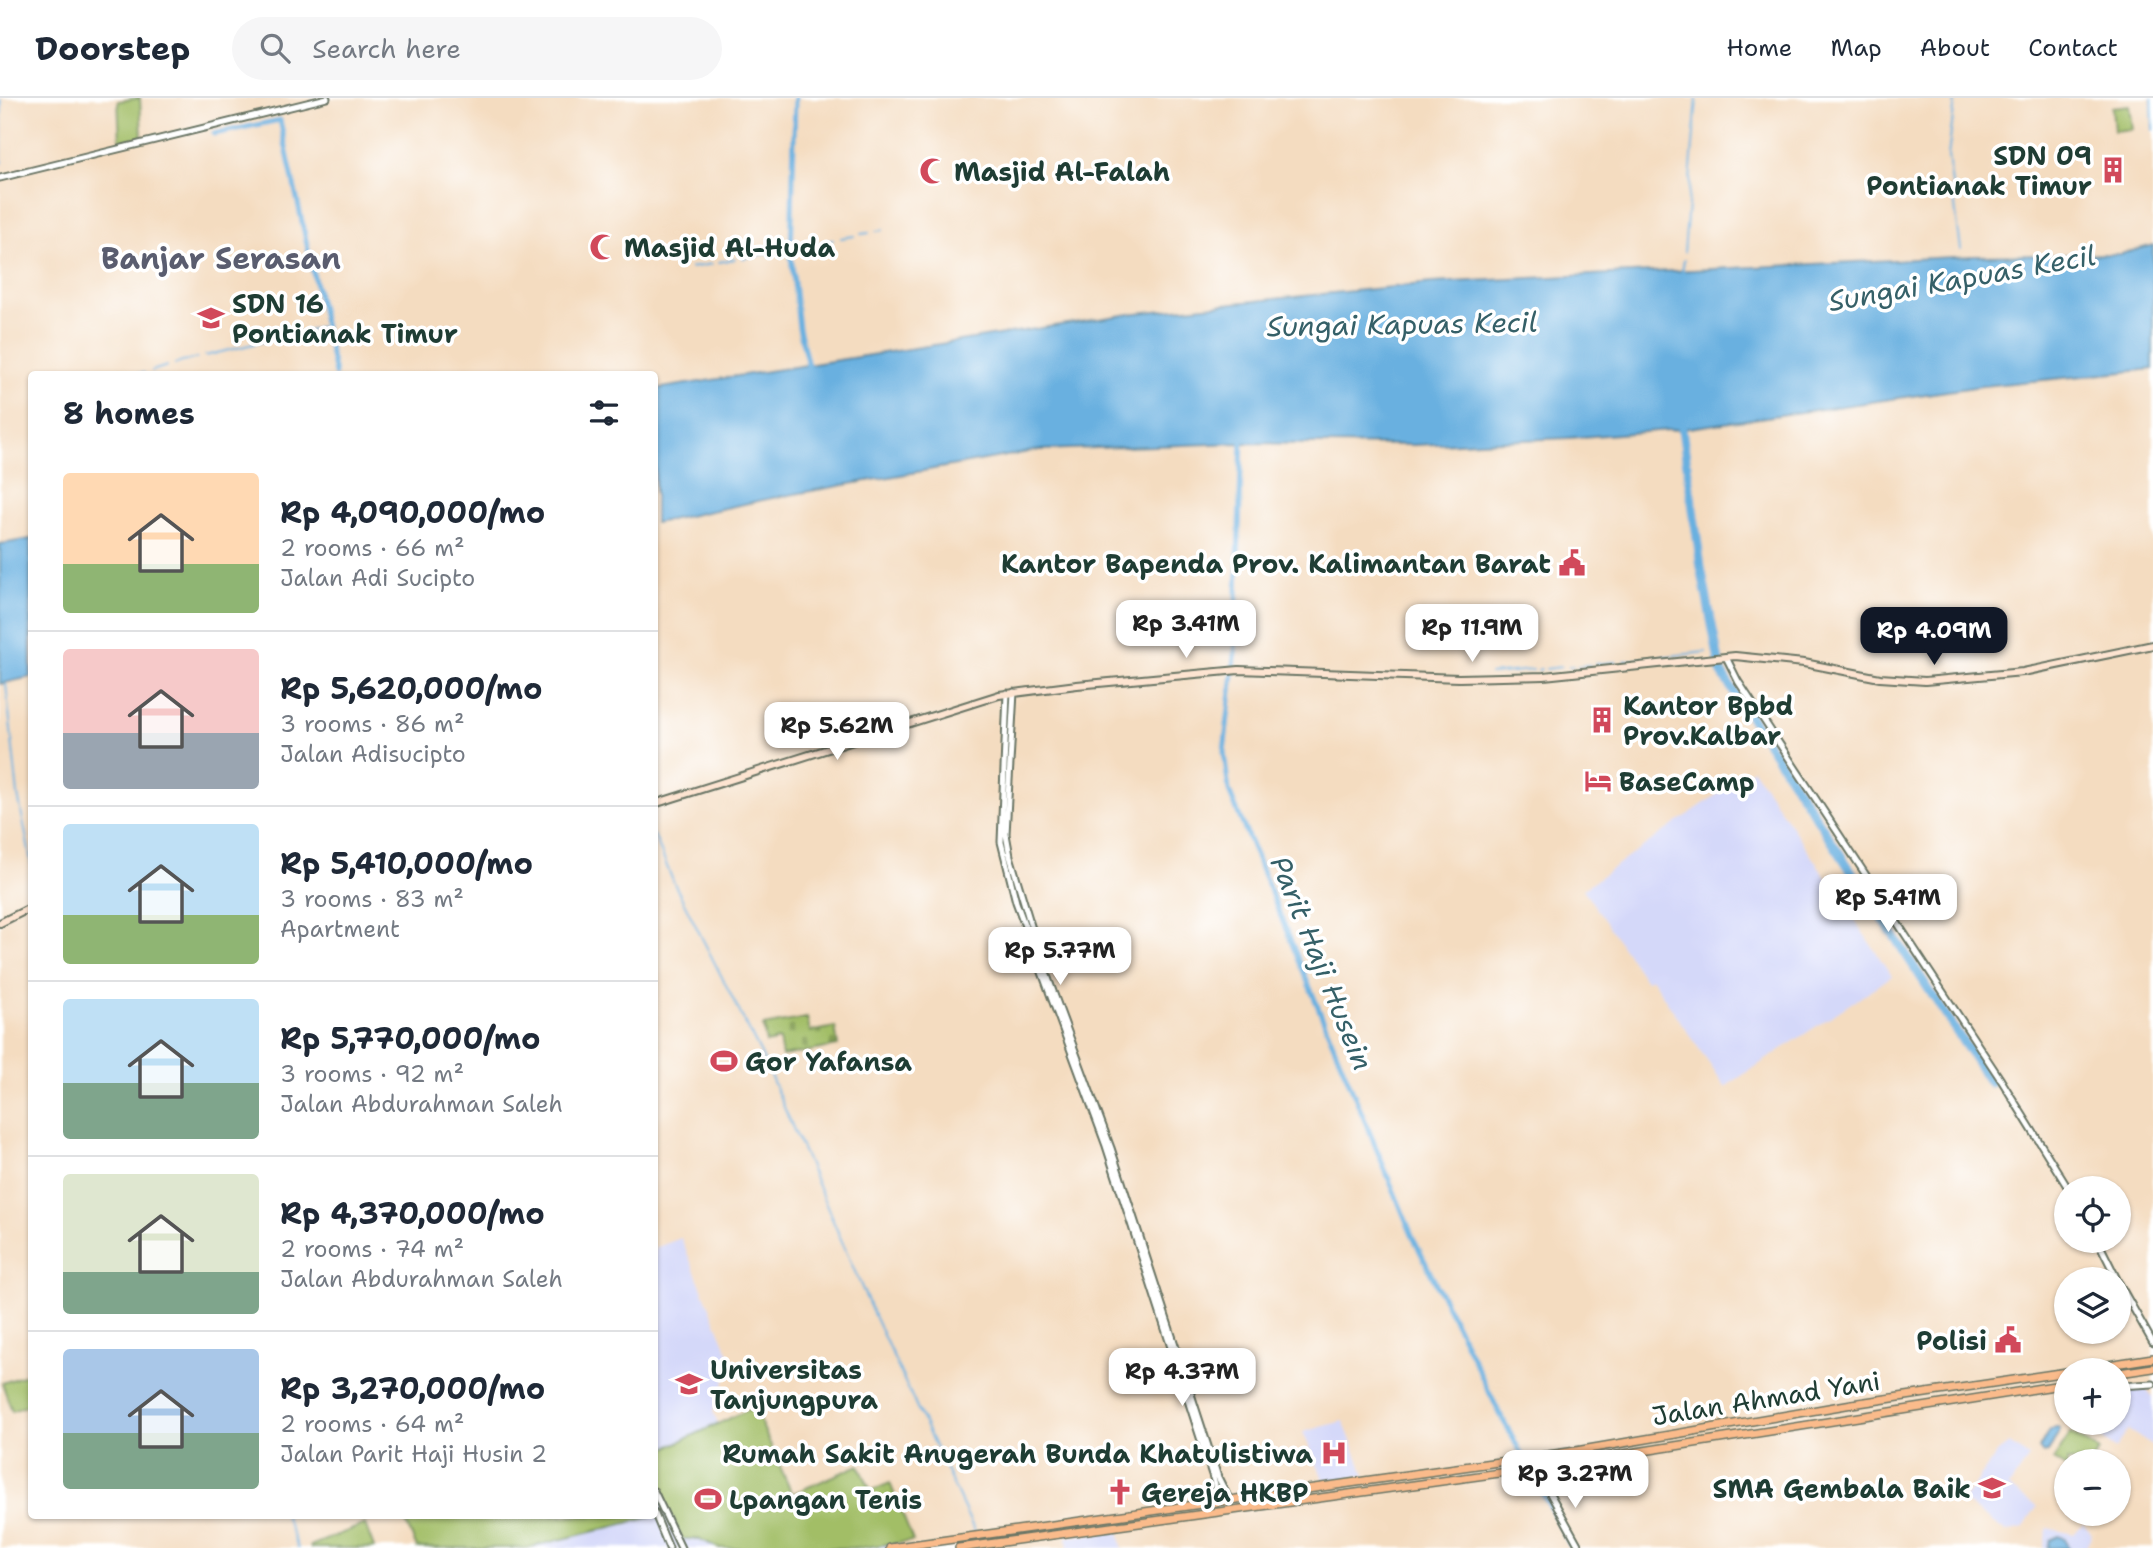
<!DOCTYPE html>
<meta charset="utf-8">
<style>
body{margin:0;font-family:"Shantell Sans",sans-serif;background:#f6f6f7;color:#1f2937;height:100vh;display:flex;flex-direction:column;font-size:26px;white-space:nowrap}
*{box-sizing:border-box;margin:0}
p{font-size:23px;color:#747a83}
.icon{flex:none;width:38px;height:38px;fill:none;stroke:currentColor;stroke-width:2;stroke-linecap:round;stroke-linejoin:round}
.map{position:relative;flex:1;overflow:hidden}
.side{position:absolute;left:28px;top:273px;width:630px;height:1148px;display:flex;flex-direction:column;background:#fff;border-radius:7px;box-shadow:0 2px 5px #0004}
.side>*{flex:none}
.tools{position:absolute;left:2054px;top:1078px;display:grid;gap:14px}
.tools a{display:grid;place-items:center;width:77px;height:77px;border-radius:50%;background:#fff;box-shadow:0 2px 5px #0004;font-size:35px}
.price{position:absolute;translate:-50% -60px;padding:0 16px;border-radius:14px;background:#fff;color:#222;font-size:23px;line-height:46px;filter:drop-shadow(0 2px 4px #0008)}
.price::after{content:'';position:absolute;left:50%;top:42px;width:21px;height:16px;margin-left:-10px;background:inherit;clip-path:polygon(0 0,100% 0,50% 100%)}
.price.selected{background:#111827;color:#fff}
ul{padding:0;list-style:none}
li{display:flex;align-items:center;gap:21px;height:175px;padding:0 35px}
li+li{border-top:2px solid #e0e1e3}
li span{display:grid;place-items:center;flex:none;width:196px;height:140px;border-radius:7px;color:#555}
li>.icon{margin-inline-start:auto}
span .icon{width:84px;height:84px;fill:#fffc;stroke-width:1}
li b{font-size:30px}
h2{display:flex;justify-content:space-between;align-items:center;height:84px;padding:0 35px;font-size:30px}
header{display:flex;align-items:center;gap:42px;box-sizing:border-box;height:98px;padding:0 35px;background:#fff;border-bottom:2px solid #e0e1e3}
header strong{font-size:33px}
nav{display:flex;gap:38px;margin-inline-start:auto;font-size:24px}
.search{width:490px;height:63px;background:#f6f6f7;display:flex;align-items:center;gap:18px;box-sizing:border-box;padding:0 24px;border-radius:38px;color:#747a83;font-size:26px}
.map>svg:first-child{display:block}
.built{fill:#d4d8f9}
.green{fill:#a2be66;stroke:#607e4d;stroke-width:2}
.cemetery{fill:url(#cemetery-stones);stroke:#607e4d;stroke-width:2}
.water{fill:#69b0e0;stroke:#44768a;stroke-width:2}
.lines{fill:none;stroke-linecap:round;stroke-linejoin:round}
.stream{stroke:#69b0e0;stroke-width:2}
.canal{stroke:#69b0e0;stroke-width:5}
.river{stroke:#69b0e0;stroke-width:9}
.tertiary-casing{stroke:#6a7565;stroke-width:9}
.secondary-casing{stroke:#6a7565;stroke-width:10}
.trunk-casing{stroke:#6a7565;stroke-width:10}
.tertiary{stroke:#fff;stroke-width:5}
.secondary{stroke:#fde4d1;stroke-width:6}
.trunk{stroke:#fabb8b;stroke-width:7}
.labels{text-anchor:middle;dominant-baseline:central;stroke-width:7;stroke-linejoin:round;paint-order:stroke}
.poi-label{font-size:26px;font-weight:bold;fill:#1f3d34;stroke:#fff;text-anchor:start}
.street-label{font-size:26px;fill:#1f3d34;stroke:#fff}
.water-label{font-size:28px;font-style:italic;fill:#356068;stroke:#fff}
.quarter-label{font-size:30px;font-weight:bold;fill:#5a5d6f;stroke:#fff}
</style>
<header>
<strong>Doorstep</strong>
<div class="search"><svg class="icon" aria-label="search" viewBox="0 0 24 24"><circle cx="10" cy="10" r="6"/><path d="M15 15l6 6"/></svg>Search here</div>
<nav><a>Home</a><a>Map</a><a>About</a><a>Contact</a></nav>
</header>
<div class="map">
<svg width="2153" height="1450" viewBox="0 0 2153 1450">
<defs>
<pattern id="cemetery-stones" width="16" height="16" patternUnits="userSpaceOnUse" patternTransform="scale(1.75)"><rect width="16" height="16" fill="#a2be66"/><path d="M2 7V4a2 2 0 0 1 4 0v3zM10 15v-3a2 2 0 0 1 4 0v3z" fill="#839c55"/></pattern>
</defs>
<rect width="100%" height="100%" fill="#fff"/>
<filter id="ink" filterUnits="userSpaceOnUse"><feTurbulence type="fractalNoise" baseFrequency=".0143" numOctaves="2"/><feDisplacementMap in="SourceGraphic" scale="14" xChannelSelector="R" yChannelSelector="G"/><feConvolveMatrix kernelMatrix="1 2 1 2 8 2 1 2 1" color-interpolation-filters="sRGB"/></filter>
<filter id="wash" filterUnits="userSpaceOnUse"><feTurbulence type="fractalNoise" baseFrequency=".00686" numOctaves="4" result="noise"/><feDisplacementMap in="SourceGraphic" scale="28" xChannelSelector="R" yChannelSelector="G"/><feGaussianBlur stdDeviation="1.57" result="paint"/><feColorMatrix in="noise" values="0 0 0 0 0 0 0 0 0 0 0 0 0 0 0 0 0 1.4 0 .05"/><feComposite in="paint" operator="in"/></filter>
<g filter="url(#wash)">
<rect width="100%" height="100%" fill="#f4dcc0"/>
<path class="built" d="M1753,671L1892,878L1725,989L1651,880L1646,883L1583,791Z
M681,1140L732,1263L713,1314L718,1325L754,1309L793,1396L859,1367L892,1450H417L403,1418H654L655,1150Z
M2145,1289L2153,1299V1348L2128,1332L2116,1351L2089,1332L2094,1325H2119V1303L2125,1293Z
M1343,1323L1365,1377L1325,1385L1303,1334Z
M2009,1346L2029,1359L2009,1389L2037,1409L2023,1430L2006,1434L1963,1403L1998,1354Z
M2083,1426L2092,1436L2085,1450H2043L2047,1430L2074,1436Z
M1119,1433L1122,1450H1068L1067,1439Z"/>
<path class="green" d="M140,0L142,38L120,43L118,3Z
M2129,7L2132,31L2114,33L2112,9Z
M31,1275V1306L12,1313L2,1285Z
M754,1309L792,1396L859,1367L871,1393L890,1385L913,1443L859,1450H718L700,1441H682L655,1381V1355Z
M2071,1335L2099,1353L2092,1363H2067V1371L2053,1362Z
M403,1418H651V1419L527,1450H417Z
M365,1426L374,1450H311L310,1448Z"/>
<path class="cemetery" d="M807,920L810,934L835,929L838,948L782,958L779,942L766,945L763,928Z"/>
<path class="water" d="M2153,147V271L1982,288L1682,331L1568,340L1414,347L1239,345L1040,352L772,400L655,425V291L1136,215L1432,185L1973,158L2121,156Z
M31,441V579L0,586V446Z
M2057,1329L2060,1332L2048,1354L2042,1355L2039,1351L2049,1333Z
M2059,1438L2065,1441L2068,1450H2048L2050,1442Z"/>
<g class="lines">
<path class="stream" d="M2152,0L2153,32
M1955,3L1948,58L1961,151
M876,133L883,132
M861,136L869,135
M841,140L854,138
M828,143L833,142
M805,148L820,145
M1684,154L1697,0
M743,160L797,150
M719,164L735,161
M690,170L712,166
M1682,174L1684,162
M205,258L326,228
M175,266L197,260
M152,273L167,268
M137,276L144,275
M1714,553L1715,552
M1624,563L1706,554
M1595,566L1616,564
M1578,568L1590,567
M1569,569L1573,568
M1546,571L1561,569
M1538,572L1541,571
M1490,576L1533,572
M6,586L18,697L32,768
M654,737L673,783L761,956L875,1220L976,1436
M285,1418L298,1450"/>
<path class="canal" d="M795,0L791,158L799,230L809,272
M0,4V64
M214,36L280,22L335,276
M1242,339L1235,558L1224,654L1229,693L1412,1137L1499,1314L1572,1450"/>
<path class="river" d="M1682,331L1701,469L1721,574L1990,985"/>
</g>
</g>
<g filter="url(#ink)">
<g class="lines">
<g class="tertiary-casing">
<path id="tertiary" d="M0,80L327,0
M1726,559L1738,583L2001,982L2068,1090
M1014,594L1006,736L1010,758L1041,861L1111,1050L1218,1379L1230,1403
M1007,595L1001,744L1016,804L1106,1048L1215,1386V1405
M2098,1143L2117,1181
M2119,1185L2153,1245
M2119,1288L2153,1286
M1536,1370L1580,1450
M654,1393L681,1450
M654,1414L669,1450"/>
</g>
<g class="secondary-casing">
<path id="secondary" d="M654,706L999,597L1077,587L1239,572L1459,580L1544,578L1735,558L1804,565L1880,580L1925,583L2023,574L2153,547
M0,825L32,809"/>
</g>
<g class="trunk-casing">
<path id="trunk" d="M2076,1272L2153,1260
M2119,1275L2153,1270
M890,1450L1576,1353L1852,1306L2067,1274
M959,1450L1536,1370L2067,1286"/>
</g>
<use href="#tertiary" class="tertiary"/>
<use href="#secondary" class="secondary"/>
<use href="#trunk" class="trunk"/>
</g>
</g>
<defs>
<g id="building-bare" transform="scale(2.1)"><path d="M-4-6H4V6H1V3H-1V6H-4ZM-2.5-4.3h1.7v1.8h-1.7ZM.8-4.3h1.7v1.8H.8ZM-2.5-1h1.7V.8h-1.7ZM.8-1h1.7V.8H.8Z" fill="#d1495b" stroke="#fff" stroke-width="2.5" paint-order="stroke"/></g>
<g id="mosque-bare" transform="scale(2.1)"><path d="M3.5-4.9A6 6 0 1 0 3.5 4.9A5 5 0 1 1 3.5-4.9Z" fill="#d1495b" stroke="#fff" stroke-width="2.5" paint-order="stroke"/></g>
<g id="school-bare" transform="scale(2.1)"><path d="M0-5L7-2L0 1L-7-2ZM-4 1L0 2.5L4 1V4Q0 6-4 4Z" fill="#d1495b" stroke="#fff" stroke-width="2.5" paint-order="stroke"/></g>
<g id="civic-bare" transform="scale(2.1)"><path d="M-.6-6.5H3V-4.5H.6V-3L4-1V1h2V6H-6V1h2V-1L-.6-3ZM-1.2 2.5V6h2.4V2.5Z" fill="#d1495b" stroke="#fff" stroke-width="2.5" paint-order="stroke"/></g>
<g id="hotel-bare" transform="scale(2.1)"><path d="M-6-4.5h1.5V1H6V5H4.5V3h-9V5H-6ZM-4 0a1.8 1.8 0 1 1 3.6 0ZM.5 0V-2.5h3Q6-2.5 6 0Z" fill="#d1495b" stroke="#fff" stroke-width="2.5" paint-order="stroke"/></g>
<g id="stadium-bare" transform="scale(2.1)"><path d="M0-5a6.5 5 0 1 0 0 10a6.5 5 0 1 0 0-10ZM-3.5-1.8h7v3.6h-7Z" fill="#d1495b" stroke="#fff" stroke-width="2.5" paint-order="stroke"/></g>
<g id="university-bare" transform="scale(2.1)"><path d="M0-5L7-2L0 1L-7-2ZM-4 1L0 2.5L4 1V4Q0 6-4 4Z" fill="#d1495b" stroke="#fff" stroke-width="2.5" paint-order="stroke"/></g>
<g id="hospital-bare" transform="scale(2.1)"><path d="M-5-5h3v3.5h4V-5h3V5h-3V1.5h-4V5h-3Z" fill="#d1495b" stroke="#fff" stroke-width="2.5" paint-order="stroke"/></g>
<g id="church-bare" transform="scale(2.1)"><path d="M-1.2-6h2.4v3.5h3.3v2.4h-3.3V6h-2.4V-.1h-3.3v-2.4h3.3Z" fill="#d1495b" stroke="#fff" stroke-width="2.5" paint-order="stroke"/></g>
</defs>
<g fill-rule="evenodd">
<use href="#building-bare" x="2113" y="72"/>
<use href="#mosque-bare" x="933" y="73"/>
<use href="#mosque-bare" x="603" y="149"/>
<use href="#school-bare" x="211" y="220"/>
<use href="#civic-bare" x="1572" y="465"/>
<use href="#building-bare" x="1602" y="622"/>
<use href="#hotel-bare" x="1598" y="683"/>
<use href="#stadium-bare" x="724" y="963"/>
<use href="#civic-bare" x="2008" y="1242"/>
<use href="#university-bare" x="689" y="1286"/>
<use href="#hospital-bare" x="1334" y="1355"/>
<use href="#school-bare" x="1992" y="1390"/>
<use href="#church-bare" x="1120" y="1394"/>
<use href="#stadium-bare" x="708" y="1401"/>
</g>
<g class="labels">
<g class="poi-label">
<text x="2092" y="57" text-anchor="end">SDN 09<tspan x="2092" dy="30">Pontianak Timur</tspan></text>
<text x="954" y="73">Masjid Al-Falah</text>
<text x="624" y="149">Masjid Al-Huda</text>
<text x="232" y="205">SDN 16<tspan x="232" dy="30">Pontianak Timur</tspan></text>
<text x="1551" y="465" text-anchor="end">Kantor Bapenda Prov. Kalimantan Barat</text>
<text x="1623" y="607">Kantor Bpbd<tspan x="1623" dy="30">Prov.Kalbar</tspan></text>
<text x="1619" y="683">BaseCamp</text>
<text x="745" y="963">Gor Yafansa</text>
<text x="1987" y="1242" text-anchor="end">Polisi</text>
<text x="710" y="1271">Universitas<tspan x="710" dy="30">Tanjungpura</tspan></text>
<text x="1313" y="1355" text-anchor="end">Rumah Sakit Anugerah Bunda Khatulistiwa</text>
<text x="1971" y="1390" text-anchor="end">SMA Gembala Baik</text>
<text x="1141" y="1394">Gereja HKBP</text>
<text x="729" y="1401">Lpangan Tenis</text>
</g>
<g class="street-label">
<text transform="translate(1766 1300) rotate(-9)">Jalan Ahmad Yani</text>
</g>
<g class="water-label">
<text transform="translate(1962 180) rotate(-10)">Sungai Kapuas Kecil</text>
<text transform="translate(1402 226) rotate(-1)">Sungai Kapuas Kecil</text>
<text transform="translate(1322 865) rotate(68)">Parit Haji Husein</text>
</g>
<g class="quarter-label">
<text x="221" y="160">Banjar Serasan</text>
</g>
</g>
</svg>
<div class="tools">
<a><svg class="icon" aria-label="locate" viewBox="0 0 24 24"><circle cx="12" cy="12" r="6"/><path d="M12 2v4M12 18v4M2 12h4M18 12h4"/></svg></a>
<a><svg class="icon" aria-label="layers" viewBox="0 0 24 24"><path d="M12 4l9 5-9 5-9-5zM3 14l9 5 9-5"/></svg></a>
<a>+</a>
<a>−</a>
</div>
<b class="price" style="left:1186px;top:562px">Rp 3.41M</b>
<b class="price" style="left:1472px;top:566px">Rp 11.9M</b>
<b class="price selected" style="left:1934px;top:569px">Rp 4.09M</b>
<b class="price" style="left:837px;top:664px">Rp 5.62M</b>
<b class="price" style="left:1888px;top:836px">Rp 5.41M</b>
<b class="price" style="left:1060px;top:889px">Rp 5.77M</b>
<b class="price" style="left:1182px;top:1310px">Rp 4.37M</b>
<b class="price" style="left:1575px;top:1412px">Rp 3.27M</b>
<section class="side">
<h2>8 homes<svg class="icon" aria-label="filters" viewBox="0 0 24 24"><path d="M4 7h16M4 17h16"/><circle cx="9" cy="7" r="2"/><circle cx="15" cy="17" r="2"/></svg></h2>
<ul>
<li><span style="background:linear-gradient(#ffd9b3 65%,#8fb573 0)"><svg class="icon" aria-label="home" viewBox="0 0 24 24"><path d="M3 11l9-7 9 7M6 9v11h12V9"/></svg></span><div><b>Rp 4,090,000/mo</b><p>2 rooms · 66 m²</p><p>Jalan Adi Sucipto</p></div></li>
<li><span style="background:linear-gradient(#f6c9c9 60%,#9aa5b1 0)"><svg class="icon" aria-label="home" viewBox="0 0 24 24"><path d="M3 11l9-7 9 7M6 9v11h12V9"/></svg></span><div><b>Rp 5,620,000/mo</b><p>3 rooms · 86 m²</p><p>Jalan Adisucipto</p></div></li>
<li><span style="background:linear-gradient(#bfe0f5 65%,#8fb573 0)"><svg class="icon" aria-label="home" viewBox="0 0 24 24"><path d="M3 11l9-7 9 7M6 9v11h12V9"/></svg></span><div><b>Rp 5,410,000/mo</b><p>3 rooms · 83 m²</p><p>Apartment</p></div></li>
<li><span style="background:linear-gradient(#bfe0f5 60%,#7fa58c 0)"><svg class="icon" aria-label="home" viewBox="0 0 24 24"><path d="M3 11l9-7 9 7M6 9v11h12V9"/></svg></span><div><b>Rp 5,770,000/mo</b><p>3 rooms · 92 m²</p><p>Jalan Abdurahman Saleh</p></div></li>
<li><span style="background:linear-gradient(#dfe7d0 70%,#7fa58c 0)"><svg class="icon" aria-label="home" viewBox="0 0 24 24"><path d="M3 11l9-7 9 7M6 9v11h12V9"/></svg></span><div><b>Rp 4,370,000/mo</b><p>2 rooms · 74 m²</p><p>Jalan Abdurahman Saleh</p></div></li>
<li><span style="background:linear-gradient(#a9c7e8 60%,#7fa58c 0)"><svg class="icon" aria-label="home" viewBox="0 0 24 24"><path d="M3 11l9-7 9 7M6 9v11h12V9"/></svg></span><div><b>Rp 3,270,000/mo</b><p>2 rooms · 64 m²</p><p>Jalan Parit Haji Husin 2</p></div></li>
</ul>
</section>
</div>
